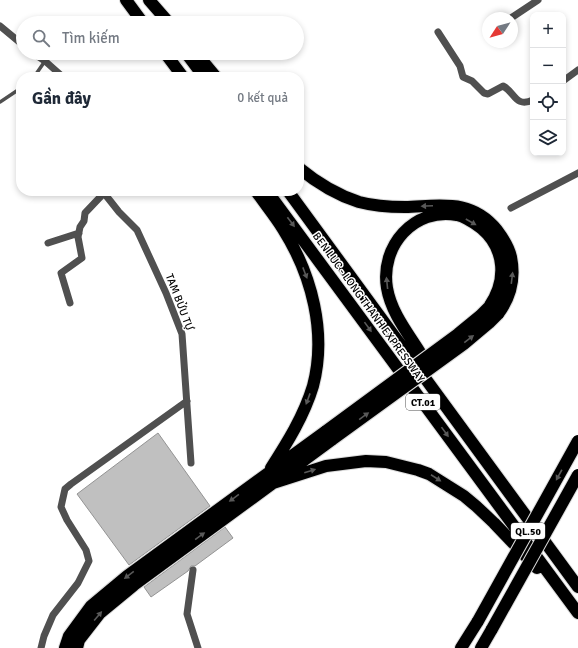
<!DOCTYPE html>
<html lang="vi">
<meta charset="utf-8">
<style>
:root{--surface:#fff;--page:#f2f2f3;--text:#1f2937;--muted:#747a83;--line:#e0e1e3}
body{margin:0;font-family:Signika,sans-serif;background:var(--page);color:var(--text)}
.controls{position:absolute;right:12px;top:12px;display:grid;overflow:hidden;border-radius:8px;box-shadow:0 2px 6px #0003}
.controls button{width:36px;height:36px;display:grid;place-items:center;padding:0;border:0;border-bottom:1px solid var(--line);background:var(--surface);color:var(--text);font:20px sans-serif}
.compass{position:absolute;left:482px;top:12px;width:36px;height:36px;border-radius:50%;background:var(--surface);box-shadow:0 2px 6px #0003;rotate:234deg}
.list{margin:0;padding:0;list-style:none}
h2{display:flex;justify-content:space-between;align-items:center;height:52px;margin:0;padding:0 16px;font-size:17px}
h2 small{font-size:13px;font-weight:400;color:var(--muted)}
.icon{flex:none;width:22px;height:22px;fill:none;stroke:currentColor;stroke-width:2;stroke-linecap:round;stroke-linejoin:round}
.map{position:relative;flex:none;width:578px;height:648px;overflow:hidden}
.search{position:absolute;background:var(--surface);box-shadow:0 2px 6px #0003;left:16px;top:16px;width:288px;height:44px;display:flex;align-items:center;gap:10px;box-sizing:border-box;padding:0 14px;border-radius:22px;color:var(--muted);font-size:15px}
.panel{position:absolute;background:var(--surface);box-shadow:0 2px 6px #0003;left:16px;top:72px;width:288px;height:124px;border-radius:16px}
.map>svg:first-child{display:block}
.building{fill:#c0c0c0;stroke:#949494}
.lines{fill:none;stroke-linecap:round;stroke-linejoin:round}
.highway-casing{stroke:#dbdbdb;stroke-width:14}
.lane{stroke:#505050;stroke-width:3.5}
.street{stroke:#505050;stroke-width:7}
.highway{stroke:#000;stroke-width:12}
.highway-bridge-casing{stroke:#dbdbdb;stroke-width:14;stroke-linecap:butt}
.highway-bridge{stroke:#000;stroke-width:12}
.oneway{fill:#595959}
.labels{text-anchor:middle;stroke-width:3;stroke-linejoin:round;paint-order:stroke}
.shield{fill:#fff;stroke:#4c4c4c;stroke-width:1}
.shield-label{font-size:10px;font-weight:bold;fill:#000}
.street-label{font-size:11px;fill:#000;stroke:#fff}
</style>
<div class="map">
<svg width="578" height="648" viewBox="0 0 578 648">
<rect width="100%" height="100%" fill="#fff"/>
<path class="building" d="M 158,433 L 210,506 L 129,565 L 77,494 Z
M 225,527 L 233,538 L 195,566 L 191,566 L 188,571 L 151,597 L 144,587 Z"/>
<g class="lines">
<defs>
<path id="highway" d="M 126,0 L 143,23
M 149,0 L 169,23
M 165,53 L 183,77
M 186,53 L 204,77
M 196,53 L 216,77
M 299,168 C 316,182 337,195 359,202 C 374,206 390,207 405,207 C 440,206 471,198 497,230 C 503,238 509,247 511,257 C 515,277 511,297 498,314
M 256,191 C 265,204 275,216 283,229 C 312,275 327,333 313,386 C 304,416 287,443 271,468
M 267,191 L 578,613
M 288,191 L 578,587
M 429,368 C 416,342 392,318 387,288 C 380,246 414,207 457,215 C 466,217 474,223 481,228 C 506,249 507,281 489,307
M 273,483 L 326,466 L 366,461 L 386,462 L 418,470 L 429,474 L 464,496 L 476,506 L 494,523 L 537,568
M 65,648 L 69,636 L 91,606 L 127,576 L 326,431
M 77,648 L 79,640 L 100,613 L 134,585 L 333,439
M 461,648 L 478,621
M 481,648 L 492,629"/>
</defs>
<use href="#highway" class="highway-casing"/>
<path class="lane" d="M 34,77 L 45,61
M 0,102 L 21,88"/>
<path class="street" d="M 511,18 L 538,0
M 0,26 L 23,45
M 438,32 L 460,66 L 463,77 L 472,81 L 484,93 L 488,94 L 503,86 C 515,92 515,108 533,100
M 33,53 L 45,61 L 63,77
M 563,81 L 578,70
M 106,191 L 104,193 L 119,212 L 137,230 L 166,293 L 182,334 L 191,463
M 511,208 L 578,173
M 48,243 L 79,233
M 70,303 L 61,273 L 82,258 L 78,237 L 80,227 L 84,221 L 85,213 L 104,193
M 193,570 L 187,614 L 198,648
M 41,648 L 44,636 L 53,615 L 78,583 L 89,561 L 86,550 L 67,520 L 61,507 L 65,489 L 71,484 L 187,401"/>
<use href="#highway" class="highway"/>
<defs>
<path id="highway-bridge" d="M 326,431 L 458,334 L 480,316 L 489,307
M 333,439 L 464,344 L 489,323 L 498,314
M 478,621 L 578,441
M 492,629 L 578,475"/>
</defs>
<use href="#highway-bridge" class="highway-bridge-casing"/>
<use href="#highway-bridge" class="highway-bridge"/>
</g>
<defs><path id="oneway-solid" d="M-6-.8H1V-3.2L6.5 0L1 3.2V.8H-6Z"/></defs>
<g class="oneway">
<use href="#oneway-solid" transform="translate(427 206) rotate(177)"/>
<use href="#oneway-solid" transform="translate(291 222) rotate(53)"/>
<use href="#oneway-solid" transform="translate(471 222) rotate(30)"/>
<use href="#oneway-solid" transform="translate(305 273) rotate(69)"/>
<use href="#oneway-solid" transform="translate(512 278) rotate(-83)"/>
<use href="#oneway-solid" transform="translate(387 283) rotate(-96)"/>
<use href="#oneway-solid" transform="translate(368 327) rotate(54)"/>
<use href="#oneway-solid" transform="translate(469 339) rotate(-38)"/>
<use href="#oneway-solid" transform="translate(308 399) rotate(110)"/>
<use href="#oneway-solid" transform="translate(364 416) rotate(-36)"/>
<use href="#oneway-solid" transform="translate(445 432) rotate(54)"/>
<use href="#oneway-solid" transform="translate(310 471) rotate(-17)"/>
<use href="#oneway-solid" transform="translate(559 475) rotate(119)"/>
<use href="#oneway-solid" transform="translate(436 478) rotate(33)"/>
<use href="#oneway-solid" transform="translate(234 498) rotate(144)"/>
<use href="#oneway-solid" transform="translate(200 536) rotate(-36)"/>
<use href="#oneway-solid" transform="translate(129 575) rotate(143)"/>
<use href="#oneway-solid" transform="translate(98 616) rotate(-50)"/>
</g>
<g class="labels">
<g class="shield">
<rect x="406" y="394" width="34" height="16" rx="3"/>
<rect x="511" y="523" width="34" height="16" rx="3"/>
</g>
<g class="shield-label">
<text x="423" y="406">CT.01</text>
<text x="528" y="535">QL.50</text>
</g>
<g class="street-label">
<text transform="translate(180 302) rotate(69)" y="4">TAM BỬU TỰ</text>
<text transform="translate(369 307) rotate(54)" y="4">BEN LUC - LONG THANH EXPRESSWAY</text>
</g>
</g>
</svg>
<div class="controls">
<button>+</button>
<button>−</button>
<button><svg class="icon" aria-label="locate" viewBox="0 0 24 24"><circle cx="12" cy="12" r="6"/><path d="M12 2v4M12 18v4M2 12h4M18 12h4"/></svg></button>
<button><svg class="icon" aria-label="layers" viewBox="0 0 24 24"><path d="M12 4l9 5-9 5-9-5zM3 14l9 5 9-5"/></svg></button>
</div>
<svg class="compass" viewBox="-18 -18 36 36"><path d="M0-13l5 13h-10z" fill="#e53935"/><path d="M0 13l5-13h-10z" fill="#747a83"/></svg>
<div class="search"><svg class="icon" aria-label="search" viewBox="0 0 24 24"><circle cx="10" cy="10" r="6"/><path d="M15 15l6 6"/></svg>Tìm kiếm</div>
<section class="panel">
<h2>Gần đây<small>0 kết quả</small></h2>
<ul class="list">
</ul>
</section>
</div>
